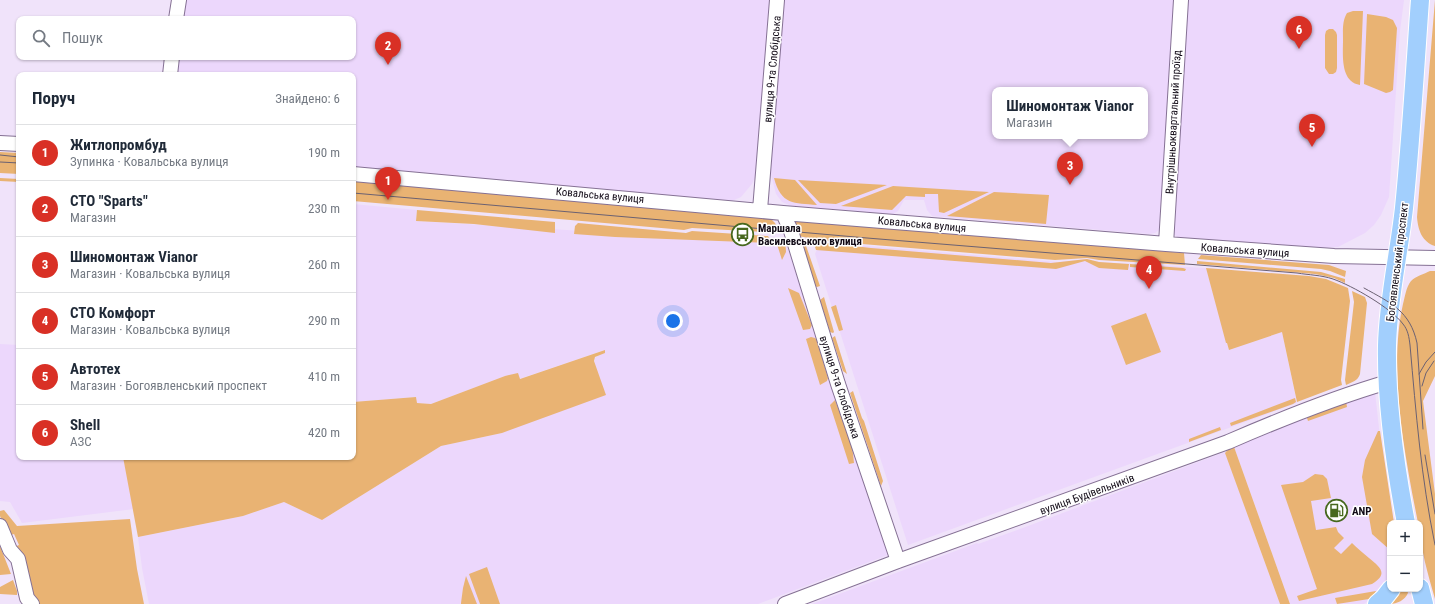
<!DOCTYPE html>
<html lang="uk">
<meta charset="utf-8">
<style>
:root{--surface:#fff;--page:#f6f6f7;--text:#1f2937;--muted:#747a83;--line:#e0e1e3;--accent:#d93025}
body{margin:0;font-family:"Roboto Condensed",sans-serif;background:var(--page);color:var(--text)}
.controls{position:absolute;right:12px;bottom:12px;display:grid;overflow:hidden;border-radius:8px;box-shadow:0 1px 3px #0004}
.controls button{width:36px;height:36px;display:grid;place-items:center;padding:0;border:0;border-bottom:1px solid var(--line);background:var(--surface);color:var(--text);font:20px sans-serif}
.you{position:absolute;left:673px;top:321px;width:14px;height:14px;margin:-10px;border:3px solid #fff;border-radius:50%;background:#1a73e8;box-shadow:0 0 0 6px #1a73e833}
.badge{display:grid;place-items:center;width:26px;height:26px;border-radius:50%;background:var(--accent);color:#fff;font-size:13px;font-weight:700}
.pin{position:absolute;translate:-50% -33px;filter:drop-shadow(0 1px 2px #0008)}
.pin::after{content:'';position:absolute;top:21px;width:14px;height:12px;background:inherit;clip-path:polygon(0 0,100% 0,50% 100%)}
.popup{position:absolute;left:992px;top:87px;width:156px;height:52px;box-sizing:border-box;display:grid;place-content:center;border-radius:8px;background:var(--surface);filter:drop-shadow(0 1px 3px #0005);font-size:13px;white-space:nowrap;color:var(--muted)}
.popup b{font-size:15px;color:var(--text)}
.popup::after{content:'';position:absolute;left:50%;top:100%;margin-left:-8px;border:8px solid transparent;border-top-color:var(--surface)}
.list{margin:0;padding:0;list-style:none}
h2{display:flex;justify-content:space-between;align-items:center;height:52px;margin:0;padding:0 16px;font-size:17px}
h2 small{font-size:13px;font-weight:400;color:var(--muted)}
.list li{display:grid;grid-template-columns:26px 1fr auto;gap:12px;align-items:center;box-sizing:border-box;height:56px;padding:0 16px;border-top:1px solid var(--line)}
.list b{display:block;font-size:15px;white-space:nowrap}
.list p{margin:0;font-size:13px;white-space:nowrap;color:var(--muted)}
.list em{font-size:13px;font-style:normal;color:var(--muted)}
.icon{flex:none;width:22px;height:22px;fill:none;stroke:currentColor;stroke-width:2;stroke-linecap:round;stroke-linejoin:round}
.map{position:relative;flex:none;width:1435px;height:604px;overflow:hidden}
.search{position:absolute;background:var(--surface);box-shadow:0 1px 3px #0004;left:16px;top:16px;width:340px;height:44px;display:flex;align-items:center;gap:10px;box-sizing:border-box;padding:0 14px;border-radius:8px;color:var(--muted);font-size:15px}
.panel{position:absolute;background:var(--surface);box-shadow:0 1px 3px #0004;left:16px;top:72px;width:340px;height:388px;border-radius:8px}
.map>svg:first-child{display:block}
.built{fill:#ecd7fc;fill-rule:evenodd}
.green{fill:#e9b373}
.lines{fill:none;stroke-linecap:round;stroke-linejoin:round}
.minor-casing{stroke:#857194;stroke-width:16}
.major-casing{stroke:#fff;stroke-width:20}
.minor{stroke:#fff;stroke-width:14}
.major{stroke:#a2cffd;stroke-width:18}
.tram{stroke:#6b6172;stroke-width:1}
.labels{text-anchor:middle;stroke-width:3;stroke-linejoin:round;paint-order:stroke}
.street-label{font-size:11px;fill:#110a16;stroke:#fff}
.poi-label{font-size:11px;font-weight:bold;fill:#110a16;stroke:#fff;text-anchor:start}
</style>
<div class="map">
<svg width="1435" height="604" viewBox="0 0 1435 604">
<rect width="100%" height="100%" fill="#f0e3fa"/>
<path class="built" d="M 184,0 L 772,0 L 759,168 L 752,184 L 741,197 L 732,201 L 353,167 L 353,75 L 175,75 L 177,57 L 353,57 L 353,19 L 182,19 Z
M 781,0 L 1404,0 L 1400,31 L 1389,197 L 1381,215 L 1374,225 L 1365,233 L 1338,247 L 1321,248 L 1178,237 L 1163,227 L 1155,233 L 1149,234 L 932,216 L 927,210 L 924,200 L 904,200 L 898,211 L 893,214 L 792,206 L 782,202 L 776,194 L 768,163 ZM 995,90 L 1145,90 L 1145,136 L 995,136 Z
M 353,204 L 417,210 L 416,221 L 786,243 L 888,555 L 758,604 L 149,604 L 142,568 L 138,537 L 243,516 L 284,502 L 322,520 L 441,446 L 502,433 L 594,364 L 595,358 L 605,350 L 519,379 L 505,376 L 431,404 L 417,403 L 416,397 L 353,402 Z
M 820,242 L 1058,262 L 1087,259 L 1099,262 L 1206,268 L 1229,350 L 1282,332 L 1297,403 L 908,545 L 815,254 Z
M 0,344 L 19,345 L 19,457 L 123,457 L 134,509 L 22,523 L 10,502 L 0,501 Z
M 1375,392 L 1381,446 L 1394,523 L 1390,523 L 1390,580 L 1378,594 L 1364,604 L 1290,604 L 1233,444 Z
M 1225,452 L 1280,604 L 812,604 L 977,543 L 978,544 L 1020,529 Z"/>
<path class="green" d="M 1435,0 L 1435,246 C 1422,242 1418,230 1417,217 Z
M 1353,11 L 1363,11 L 1360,85 C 1340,82 1343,55 1343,40 C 1343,31 1342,21 1347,13 Z
M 1367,14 L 1386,17 L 1393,20 L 1397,28 L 1393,90 L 1390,92 L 1386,93 L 1364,84 Z
M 1329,29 L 1333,29 L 1336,32 L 1337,35 L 1337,68 L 1336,72 L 1333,74 L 1329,74 L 1325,68 L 1325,35 L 1326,31 Z
M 0,152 L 19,153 L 19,174 L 0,173 Z
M 0,178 L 19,179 L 19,182 L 0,181 Z
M 774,178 L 795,180 L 817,205 C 794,203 781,205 774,178 Z
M 798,180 L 887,185 L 836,204 L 820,203 Z
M 353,181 L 771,219 L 775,223 L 780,233 L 692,228 L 684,230 L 353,201 Z
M 893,186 L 989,192 L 944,213 L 939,212 L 938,194 L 925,194 L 925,197 L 906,196 L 892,210 L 841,206 Z
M 994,192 L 1049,195 L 1046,224 L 947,216 Z
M 417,210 L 555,222 L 555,233 L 474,224 L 416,221 Z
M 795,221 L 1184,253 L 1185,265 L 1099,260 L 1087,258 L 1055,260 L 826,241 L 798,236 L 794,222 Z
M 578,223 L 686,233 L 692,231 L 766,236 L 768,236 L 772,243 L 615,237 L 574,234 L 575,226 Z
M 775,238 C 784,237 786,244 786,252 L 782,260 Z
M 804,240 L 820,286 L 817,287 L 815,286 L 802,246 Z
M 820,242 L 871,248 L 1051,263 L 1087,259 L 1099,262 L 1129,264 L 1128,270 L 1099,268 L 1085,261 L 1056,269 L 816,250 L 815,247 Z
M 1201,255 L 1329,265 L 1346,271 L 1345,277 L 1330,271 L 1321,269 L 1198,259 Z
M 1197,261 L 1321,272 L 1345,279 L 1345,283 L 1334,278 L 1315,274 L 1197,264 Z
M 1130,264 L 1183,268 L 1186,269 L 1185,271 L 1130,267 Z
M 1206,268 L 1309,276 L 1326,279 L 1348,288 L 1350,301 L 1341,380 L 1342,385 L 1297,402 L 1282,332 L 1229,350 L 1227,343 L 1226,343 Z
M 1430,271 L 1435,271 L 1435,376 L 1423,401 L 1435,494 L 1435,599 C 1428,574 1420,549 1420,523 L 1418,523 C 1405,456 1388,371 1403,304 C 1405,297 1406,287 1411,281 C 1416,276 1424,274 1430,271 Z
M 788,288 L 799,293 L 812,325 L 810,329 L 803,330 Z
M 1352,291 L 1365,297 L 1367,303 L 1360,374 C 1358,381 1352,382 1346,385 L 1345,380 L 1354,302 Z
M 824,297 L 834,332 L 833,333 L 830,332 L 829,329 L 820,300 Z
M 836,305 L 843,330 L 839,331 L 831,307 Z
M 1146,313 L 1161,352 L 1126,365 L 1111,326 Z
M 835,336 L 847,374 L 843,371 L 832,338 Z
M 811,337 L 815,338 L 817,340 L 828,378 L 827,381 L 820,385 L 806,339 Z
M 605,350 L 605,353 L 595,357 L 594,361 L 606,395 L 502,433 L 441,446 L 322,520 L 284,502 L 243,516 L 138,537 L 123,457 L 353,457 L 353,402 L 416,397 L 417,403 L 431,404 L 505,376 L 518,373 L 520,379 Z
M 853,391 L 862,418 L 864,421 L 883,481 L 881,486 L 850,393 Z
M 1295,398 L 1296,402 L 1293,404 L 1231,426 L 1230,423 Z
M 835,400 L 852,445 L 854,463 L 849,464 L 830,405 Z
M 1346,401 L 1347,407 L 1308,421 L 1306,415 Z
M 1220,427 L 1221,430 L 1189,442 L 1189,439 Z
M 1378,431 L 1380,431 L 1394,523 L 1390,523 L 1390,550 L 1372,534 L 1362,477 L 1365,460 Z
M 1233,444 L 1290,604 L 1280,604 L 1225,453 Z
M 1315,474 L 1323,475 L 1327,479 L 1331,498 L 1311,501 L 1316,530 L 1336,527 L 1338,532 L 1344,538 L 1334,548 L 1341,554 L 1352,543 C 1357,548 1363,553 1369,558 C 1380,567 1389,574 1372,584 L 1299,601 L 1297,596 L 1317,589 L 1281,485 L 1303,482 Z
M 4,510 L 17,526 L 130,519 L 137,569 L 144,604 L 34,604 L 14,547 L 19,545 L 14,534 L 8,536 L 0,516 L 0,511 Z
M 0,546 L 11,574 L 0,575 Z
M 487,567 L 500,604 L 480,604 L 469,574 Z
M 466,576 L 477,604 L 461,604 L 461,603 L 463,588 Z
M 13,580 L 17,591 L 17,595 L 0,594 L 0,587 Z
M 1400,589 L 1407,589 L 1408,593 C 1405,600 1397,604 1390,604 Z
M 1376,591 L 1374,595 L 1369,599 L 1337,604 L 1335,598 Z"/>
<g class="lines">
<defs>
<path id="minor" d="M 176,19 L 179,0
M 170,75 L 172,57
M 0,143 L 19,144
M 353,174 L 783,213 L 1166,244 L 1334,256 L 1435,258
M 760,210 L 777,0
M 783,213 L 791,231 L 838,384 L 898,561
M 1166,244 L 1181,0
M 0,526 L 10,550 L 18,559 L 27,598 L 32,604
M 785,604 L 898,561 L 1228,442 C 1281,419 1333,398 1388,382"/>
<path id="major" d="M 1406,523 C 1395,465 1386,405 1387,346 C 1388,299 1399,254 1404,208 C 1411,139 1415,69 1420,0
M 1420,588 L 1424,604
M 1377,604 L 1384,598 L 1391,589"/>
</defs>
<use href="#minor" class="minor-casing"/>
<use href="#major" class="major-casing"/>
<use href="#minor" class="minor"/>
<use href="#major" class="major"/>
<path class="tram" d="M 0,155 L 19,157
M 0,162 L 19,163
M 353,193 L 867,238 L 1297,273 C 1309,275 1321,275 1333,279 C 1353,286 1391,308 1403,324 C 1408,330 1409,337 1410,345 C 1416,413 1421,477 1435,545
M 1364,288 C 1391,303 1410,311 1417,343 L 1423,429
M 1419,374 L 1426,362 L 1435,352
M 1422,386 L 1426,373 L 1434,361
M 1425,455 L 1435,514"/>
</g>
<defs>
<symbol id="bus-ring" viewBox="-11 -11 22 22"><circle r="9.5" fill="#fff" stroke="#47681e" stroke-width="1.5"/><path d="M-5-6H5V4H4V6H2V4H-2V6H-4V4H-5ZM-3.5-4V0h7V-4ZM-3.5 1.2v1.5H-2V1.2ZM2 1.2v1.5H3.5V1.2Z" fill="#47681e"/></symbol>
<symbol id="fuel-ring" viewBox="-11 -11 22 22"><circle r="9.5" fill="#fff" stroke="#47681e" stroke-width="1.5"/><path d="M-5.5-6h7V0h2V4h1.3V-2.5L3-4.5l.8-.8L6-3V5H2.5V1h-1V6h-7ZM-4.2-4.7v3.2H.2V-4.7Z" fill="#47681e"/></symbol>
</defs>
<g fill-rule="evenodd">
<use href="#bus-ring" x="730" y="222" width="25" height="25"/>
<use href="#fuel-ring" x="1324" y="498" width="25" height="25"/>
</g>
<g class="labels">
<g class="street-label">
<text transform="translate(772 69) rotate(-85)" y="4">вулиця 9-та Слобідська</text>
<text transform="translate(1173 122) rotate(-87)" y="4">Внутрішньоквартальний проїзд</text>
<text transform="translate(600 195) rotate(5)" y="4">Ковальська вулиця</text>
<text transform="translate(922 224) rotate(5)" y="4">Ковальська вулиця</text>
<text transform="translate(1245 250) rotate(4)" y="4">Ковальська вулиця</text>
<text transform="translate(1397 262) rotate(-83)" y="4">Богоявленський проспект</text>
<text transform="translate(840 387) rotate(72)" y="4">вулиця 9-та Слобідська</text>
<text transform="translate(1087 494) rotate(-20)" y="4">вулиця Будівельників</text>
</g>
<g class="poi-label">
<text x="758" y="232">Маршала<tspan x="758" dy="13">Василевського вулиця</tspan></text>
<text x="1352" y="515">ANP</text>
</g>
</g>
</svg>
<div class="controls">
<button>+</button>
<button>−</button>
</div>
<div class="you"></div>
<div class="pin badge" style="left:388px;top:200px">1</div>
<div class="pin badge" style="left:388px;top:65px">2</div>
<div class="pin badge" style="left:1070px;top:185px">3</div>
<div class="popup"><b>Шиномонтаж Vianor</b>Магазин</div>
<div class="pin badge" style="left:1149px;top:289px">4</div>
<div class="pin badge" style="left:1312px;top:147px">5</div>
<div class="pin badge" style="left:1299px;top:49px">6</div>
<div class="search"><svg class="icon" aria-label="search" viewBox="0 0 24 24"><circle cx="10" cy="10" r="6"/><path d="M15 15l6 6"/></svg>Пошук</div>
<section class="panel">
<h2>Поруч<small>Знайдено: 6</small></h2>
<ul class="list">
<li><span class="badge">1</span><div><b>Житлопромбуд</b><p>Зупинка · Ковальська вулиця</p></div><em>190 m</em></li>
<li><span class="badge">2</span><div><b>СТО &quot;Sparts&quot;</b><p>Магазин</p></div><em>230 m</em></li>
<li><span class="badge">3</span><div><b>Шиномонтаж Vianor</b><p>Магазин · Ковальська вулиця</p></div><em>260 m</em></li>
<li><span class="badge">4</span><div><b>СТО Комфорт</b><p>Магазин · Ковальська вулиця</p></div><em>290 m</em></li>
<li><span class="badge">5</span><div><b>Автотех</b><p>Магазин · Богоявленський проспект</p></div><em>410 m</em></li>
<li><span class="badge">6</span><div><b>Shell</b><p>АЗС</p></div><em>420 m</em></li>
</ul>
</section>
</div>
